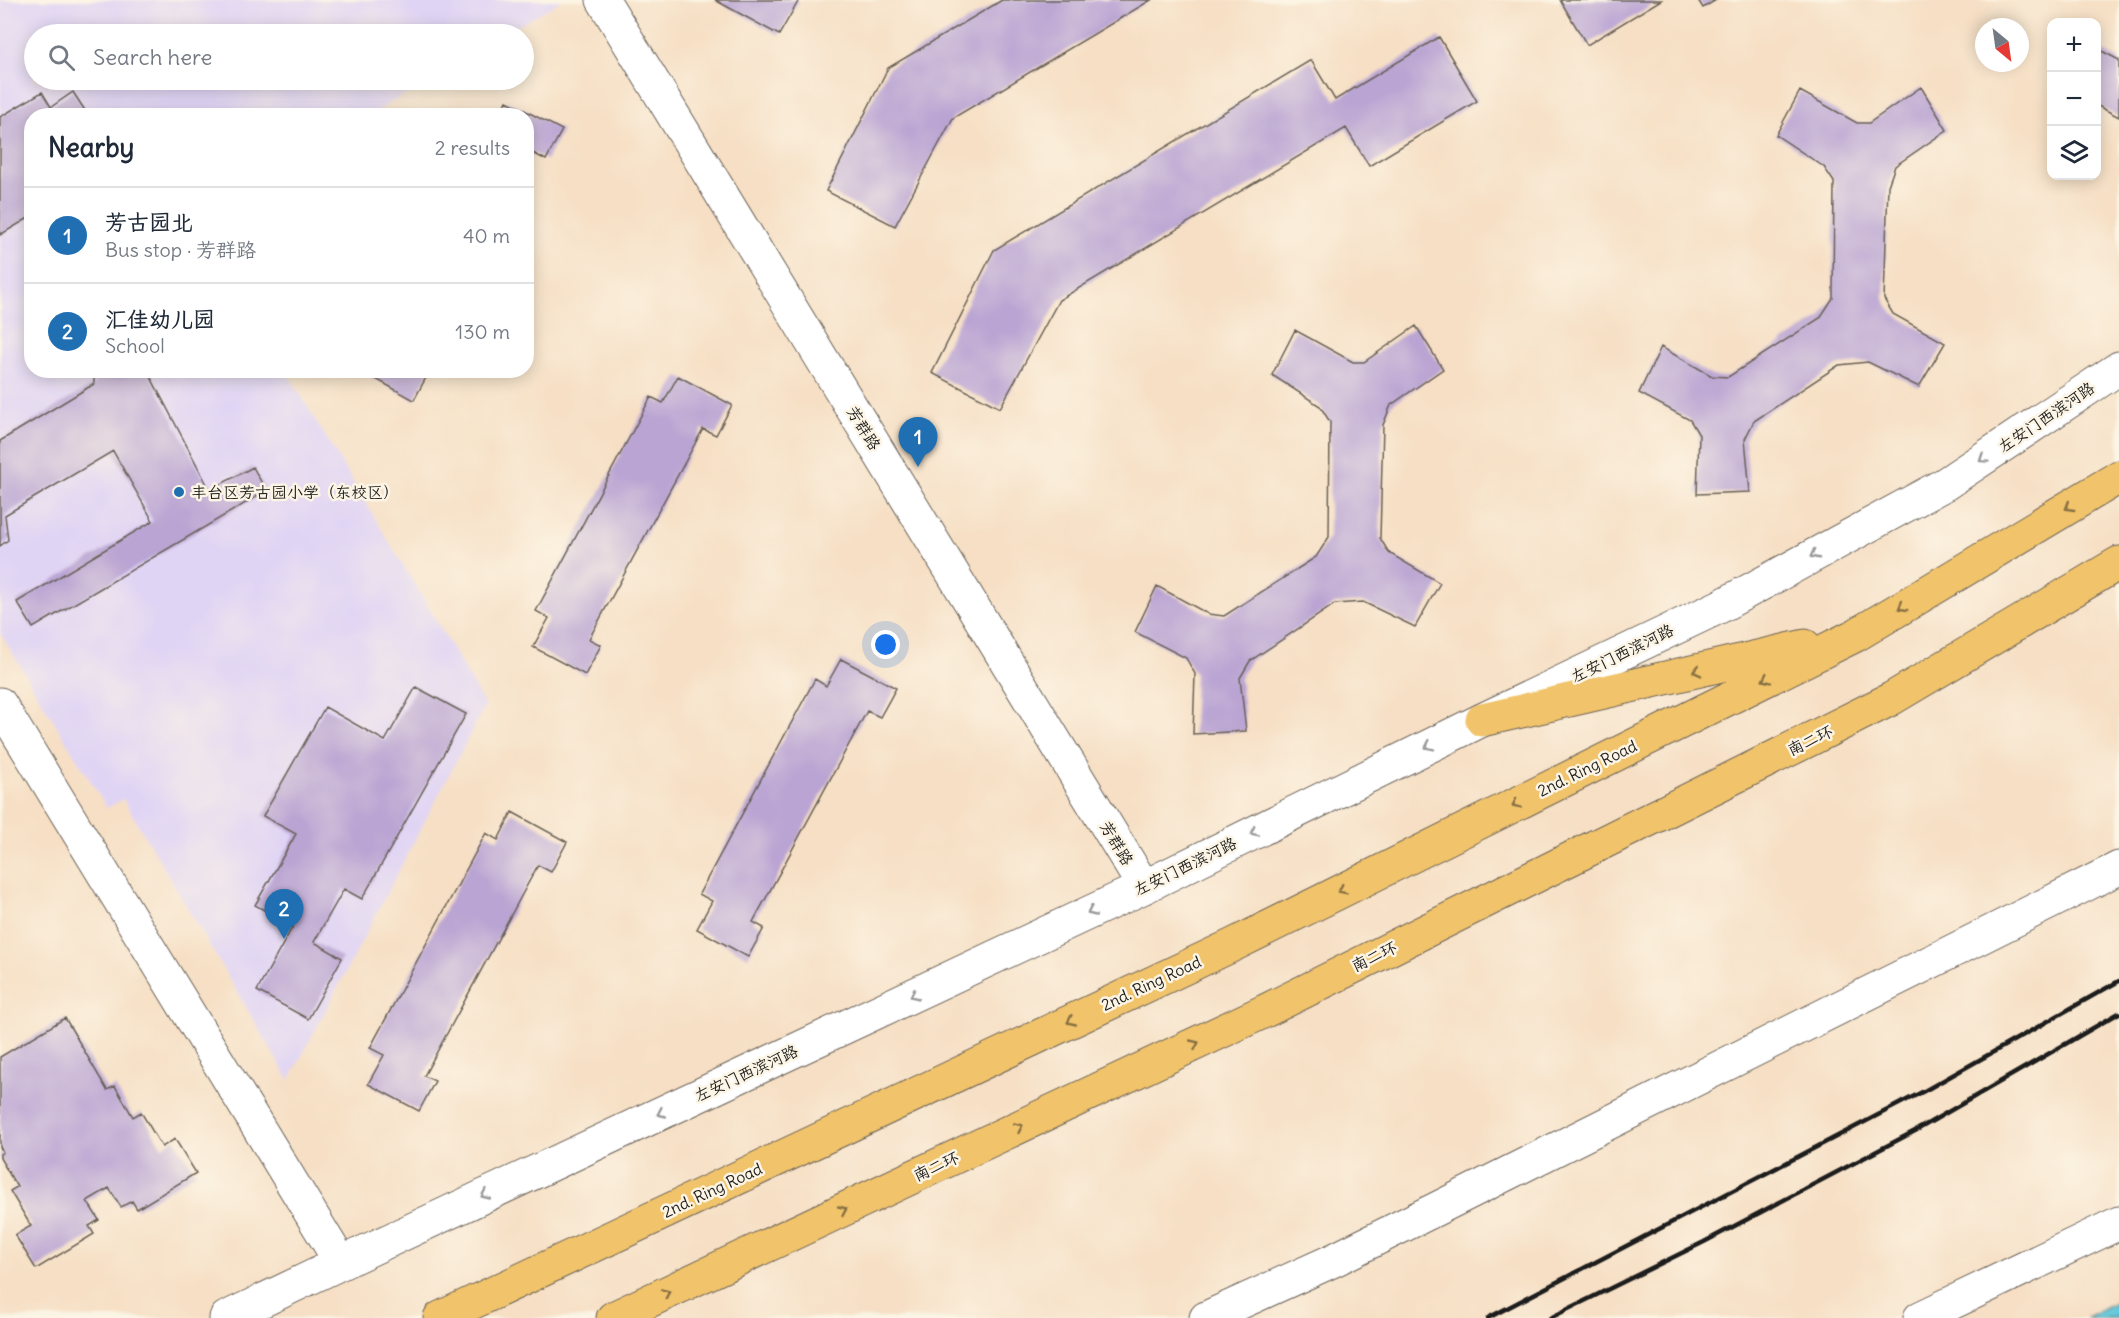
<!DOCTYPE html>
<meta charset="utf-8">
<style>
:root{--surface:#fff;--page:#f6f6f7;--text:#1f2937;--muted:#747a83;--line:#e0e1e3;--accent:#1f6fb2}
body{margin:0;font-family:Delius,"LXGW WenKai TC",sans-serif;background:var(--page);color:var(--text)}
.controls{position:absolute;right:18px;top:18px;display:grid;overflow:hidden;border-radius:12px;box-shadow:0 3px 15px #0003}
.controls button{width:54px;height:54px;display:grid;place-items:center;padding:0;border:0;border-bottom:2px solid var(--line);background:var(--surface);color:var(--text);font:30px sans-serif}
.compass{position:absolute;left:1975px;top:18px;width:54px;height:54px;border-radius:50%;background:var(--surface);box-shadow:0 3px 15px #0003;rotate:151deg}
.you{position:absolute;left:886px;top:645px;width:21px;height:21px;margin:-15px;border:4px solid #fff;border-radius:50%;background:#1a73e8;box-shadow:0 0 0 9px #1a73e833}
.badge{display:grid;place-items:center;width:39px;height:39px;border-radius:50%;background:var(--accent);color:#fff;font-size:20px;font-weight:700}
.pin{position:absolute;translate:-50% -50px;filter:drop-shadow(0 2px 3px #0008)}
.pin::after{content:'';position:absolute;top:32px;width:21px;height:18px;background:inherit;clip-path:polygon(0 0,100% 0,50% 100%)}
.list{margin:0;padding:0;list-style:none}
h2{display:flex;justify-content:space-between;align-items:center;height:78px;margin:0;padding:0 24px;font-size:26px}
h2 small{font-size:20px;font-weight:400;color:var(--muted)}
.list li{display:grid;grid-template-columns:39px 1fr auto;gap:18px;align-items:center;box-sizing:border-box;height:96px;padding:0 24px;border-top:2px solid var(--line)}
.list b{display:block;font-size:22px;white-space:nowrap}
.list p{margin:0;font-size:20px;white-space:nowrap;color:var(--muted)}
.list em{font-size:20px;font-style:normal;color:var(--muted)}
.icon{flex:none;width:33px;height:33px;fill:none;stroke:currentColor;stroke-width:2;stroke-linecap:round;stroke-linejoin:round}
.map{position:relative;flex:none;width:2119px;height:1318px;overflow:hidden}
.search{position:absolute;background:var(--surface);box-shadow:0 3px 15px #0003;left:24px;top:24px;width:510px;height:66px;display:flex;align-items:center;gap:15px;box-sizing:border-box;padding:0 21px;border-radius:33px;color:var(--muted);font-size:22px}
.panel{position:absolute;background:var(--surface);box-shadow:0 3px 15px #0003;left:24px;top:108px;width:510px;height:270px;border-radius:24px}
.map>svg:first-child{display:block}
.built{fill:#e0d4f4}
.water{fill:#5ec6da;stroke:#3d717b;stroke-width:1.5}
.building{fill:#baa4d3}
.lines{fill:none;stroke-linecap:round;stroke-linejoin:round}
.minor-casing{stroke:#686057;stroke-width:35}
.highway-casing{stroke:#686057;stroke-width:35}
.minor{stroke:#fff;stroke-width:33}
.highway{stroke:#f1c36a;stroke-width:33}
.rail{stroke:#1c1c1c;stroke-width:4.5}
.oneway{stroke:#999}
.oneway2{stroke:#867043}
.poi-dot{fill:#1f6fb2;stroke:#fcf5e5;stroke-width:2}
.labels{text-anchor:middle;stroke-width:5;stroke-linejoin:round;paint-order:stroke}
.street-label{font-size:16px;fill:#1c1c1c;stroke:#fcf5e5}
.poi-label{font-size:16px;fill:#1c1c1c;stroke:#fcf5e5;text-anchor:start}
</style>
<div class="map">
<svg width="2119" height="1318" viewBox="0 0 2119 1318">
<rect width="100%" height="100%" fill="#fcf5e5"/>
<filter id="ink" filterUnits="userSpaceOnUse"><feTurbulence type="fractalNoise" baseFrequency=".0167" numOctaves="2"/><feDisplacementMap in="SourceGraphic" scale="12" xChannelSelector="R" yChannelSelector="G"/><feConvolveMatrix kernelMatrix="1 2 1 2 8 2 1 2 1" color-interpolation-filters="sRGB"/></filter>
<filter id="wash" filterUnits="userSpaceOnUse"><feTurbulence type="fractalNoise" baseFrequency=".008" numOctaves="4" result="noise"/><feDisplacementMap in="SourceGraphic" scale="24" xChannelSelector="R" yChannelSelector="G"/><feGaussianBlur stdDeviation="1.35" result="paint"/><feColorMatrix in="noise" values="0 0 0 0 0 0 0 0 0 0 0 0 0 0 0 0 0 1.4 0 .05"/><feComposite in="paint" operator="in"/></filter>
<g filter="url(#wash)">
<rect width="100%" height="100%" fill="#f6dfc4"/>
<path class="built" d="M 0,0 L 562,0 L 505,34 L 34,34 L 34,80 L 430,80 L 370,115 L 32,116 L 32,370 L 286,371 L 432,613 L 485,706 L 289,1080 L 123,799 L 107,808 L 0,633 Z"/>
<path class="water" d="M 2119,1301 L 2119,1318 L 2086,1318 Z"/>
<g id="blocks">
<path class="building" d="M 715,0 L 799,0 L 779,35 Z
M 1002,0 L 1151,0 L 953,118 L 895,226 L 826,191 L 888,68 Z
M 1560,0 L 1661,0 L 1587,45 Z
M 1698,0 L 1716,0 L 1703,8 Z
M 1439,37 L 1477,101 L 1369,166 L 1346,128 L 1059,300 L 1000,408 L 932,373 L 994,250 L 1311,60 L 1335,100 Z
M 2096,48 L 2119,60 L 2119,117 L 2096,105 Z
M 1921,87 L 1947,130 L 1895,166 L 1888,186 L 1884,299 L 1893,314 L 1945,343 L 1919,387 L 1868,362 L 1839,365 L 1754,421 L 1745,439 L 1750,492 L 1697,494 L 1699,435 L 1690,420 L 1639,393 L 1661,347 L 1712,376 L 1728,377 L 1820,318 L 1833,298 L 1834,182 L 1824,167 L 1776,135 L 1800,91 L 1857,123 L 1869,123 Z
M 42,92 L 51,107 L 73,92 L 86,112 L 85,116 L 32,116 L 32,216 L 0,235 L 0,117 Z
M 507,101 L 562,130 L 546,160 L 533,153 L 526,165 L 526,116 L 499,116 Z
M 1416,326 L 1443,369 L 1391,405 L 1383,425 L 1380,538 L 1389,553 L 1440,583 L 1415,627 L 1363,602 L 1335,604 L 1250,661 L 1240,678 L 1246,731 L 1193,734 L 1195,674 L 1186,658 L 1135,632 L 1157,586 L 1208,614 L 1224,616 L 1316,557 L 1329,537 L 1330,422 L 1320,406 L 1272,375 L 1295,330 L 1353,362 L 1364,362 Z
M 94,370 L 147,370 L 210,490 L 253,467 L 266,491 L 33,628 L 17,602 L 153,521 L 113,451 L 5,515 L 8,540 L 0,546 L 0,441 L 94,384 Z
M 364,370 L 430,370 L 414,400 L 363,372 Z
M 678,376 L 732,405 L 716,435 L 703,429 L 589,639 L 601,645 L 585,675 L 533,647 L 549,618 L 536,611 L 651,397 L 663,403 Z
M 841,659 L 896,688 L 880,717 L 867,711 L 753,922 L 764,928 L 748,957 L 697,929 L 712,901 L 699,894 L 815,679 L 826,686 Z
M 416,687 L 466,714 L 362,899 L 344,889 L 314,942 L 342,958 L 308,1019 L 257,991 L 293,926 L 255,905 L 296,834 L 263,816 L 325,707 L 385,741 Z
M 512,812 L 567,842 L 551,872 L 538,865 L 424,1076 L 435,1081 L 419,1111 L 368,1084 L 384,1055 L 370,1048 L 486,833 L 498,840 Z
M 65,1018 L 107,1090 L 115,1086 L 133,1117 L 141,1112 L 162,1147 L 175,1139 L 196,1173 L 137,1209 L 132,1201 L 121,1207 L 109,1188 L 87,1201 L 99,1220 L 89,1226 L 94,1234 L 36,1269 L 15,1235 L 31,1226 L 10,1191 L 17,1187 L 0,1158 L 0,1154 L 3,1152 L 0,1147 L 0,1057 Z"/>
</g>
</g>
<g filter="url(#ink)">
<use href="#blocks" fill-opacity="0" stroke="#686057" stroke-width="1.5"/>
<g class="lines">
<defs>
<path id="minor" d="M 603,0 L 1144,887
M 0,704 L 341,1263
M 226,1318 L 341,1263 L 1144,887 L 1482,720 L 1719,607 L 1945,484 L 2119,368
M 1206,1318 L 1334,1260 L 2119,868
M 1920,1318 L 2119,1223"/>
<path id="highway" d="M 1482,720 L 1805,646
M 440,1318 L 1233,945 L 1856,635 L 2119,477
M 613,1318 L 1265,1011 L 1891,699 L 2119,563"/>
</defs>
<use href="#minor" class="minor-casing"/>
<use href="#highway" class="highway-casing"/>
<use href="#minor" class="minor"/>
<use href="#highway" class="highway"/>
<path class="rail" d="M 1488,1318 L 1926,1090 L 2119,981
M 1550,1318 L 1704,1242 L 1915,1131 L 2119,1013"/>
</g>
<defs><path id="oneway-chevron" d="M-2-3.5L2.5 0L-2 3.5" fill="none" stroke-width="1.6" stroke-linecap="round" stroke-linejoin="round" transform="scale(1.5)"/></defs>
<g class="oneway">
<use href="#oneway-chevron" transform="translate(1983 459) rotate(146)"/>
<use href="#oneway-chevron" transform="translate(1814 555) rotate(152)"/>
<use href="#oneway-chevron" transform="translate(1429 746) rotate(154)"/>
<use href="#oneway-chevron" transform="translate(1254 832) rotate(154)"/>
<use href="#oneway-chevron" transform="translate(1091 912) rotate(155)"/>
<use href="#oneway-chevron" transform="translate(914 995) rotate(155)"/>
<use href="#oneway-chevron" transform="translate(661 1113) rotate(155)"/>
<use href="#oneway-chevron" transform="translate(485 1195) rotate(155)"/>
</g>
<g class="oneway2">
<use href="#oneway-chevron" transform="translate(2069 507) rotate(149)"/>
<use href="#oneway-chevron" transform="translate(1902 607) rotate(149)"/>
<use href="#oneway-chevron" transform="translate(1697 671) rotate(167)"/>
<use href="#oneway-chevron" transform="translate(1766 679) rotate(154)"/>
<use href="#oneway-chevron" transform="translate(1516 804) rotate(154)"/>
<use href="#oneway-chevron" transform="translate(1342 890) rotate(154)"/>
<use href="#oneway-chevron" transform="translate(1071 1021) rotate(155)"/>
<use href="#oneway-chevron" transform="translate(1195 1044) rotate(-25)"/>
<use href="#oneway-chevron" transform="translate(1019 1127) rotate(-25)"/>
<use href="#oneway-chevron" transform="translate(843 1210) rotate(-25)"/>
<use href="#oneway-chevron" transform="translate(666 1293) rotate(-25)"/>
</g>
</g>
<circle class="poi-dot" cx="179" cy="492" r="6"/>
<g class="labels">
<g class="street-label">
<text transform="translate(2046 417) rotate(-34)" y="6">左安门西滨河路</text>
<text transform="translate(864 428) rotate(58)" y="6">芳群路</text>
<text transform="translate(1622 653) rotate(-26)" y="6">左安门西滨河路</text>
<text transform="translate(1810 740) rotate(-26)" y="6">南二环</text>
<text transform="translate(1587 768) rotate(-26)" y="6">2nd. Ring Road</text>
<text transform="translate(1117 843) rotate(59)" y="6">芳群路</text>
<text transform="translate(1185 866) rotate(-26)" y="6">左安门西滨河路</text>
<text transform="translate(1374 956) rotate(-26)" y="6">南二环</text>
<text transform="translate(1151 983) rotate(-25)" y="6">2nd. Ring Road</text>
<text transform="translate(746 1073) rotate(-25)" y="6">左安门西滨河路</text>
<text transform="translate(936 1166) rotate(-25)" y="6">南二环</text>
<text transform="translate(712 1190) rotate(-25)" y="6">2nd. Ring Road</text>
</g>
<g class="poi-label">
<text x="191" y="498">丰台区芳古园小学（东校区）</text>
</g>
</g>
</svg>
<div class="controls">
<button>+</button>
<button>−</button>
<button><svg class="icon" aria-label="layers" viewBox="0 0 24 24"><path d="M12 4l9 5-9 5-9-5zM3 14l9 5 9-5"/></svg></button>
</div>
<svg class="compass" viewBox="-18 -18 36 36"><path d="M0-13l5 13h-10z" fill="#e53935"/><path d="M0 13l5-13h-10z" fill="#747a83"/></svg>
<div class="you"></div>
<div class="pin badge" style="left:918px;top:467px">1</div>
<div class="pin badge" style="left:284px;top:939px">2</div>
<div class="search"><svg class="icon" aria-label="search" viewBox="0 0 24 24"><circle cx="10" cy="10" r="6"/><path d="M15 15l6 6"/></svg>Search here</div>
<section class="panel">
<h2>Nearby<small>2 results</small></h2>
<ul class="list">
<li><span class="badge">1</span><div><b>芳古园北</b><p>Bus stop · 芳群路</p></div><em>40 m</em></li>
<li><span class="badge">2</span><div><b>汇佳幼儿园</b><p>School</p></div><em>130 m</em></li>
</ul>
</section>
</div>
